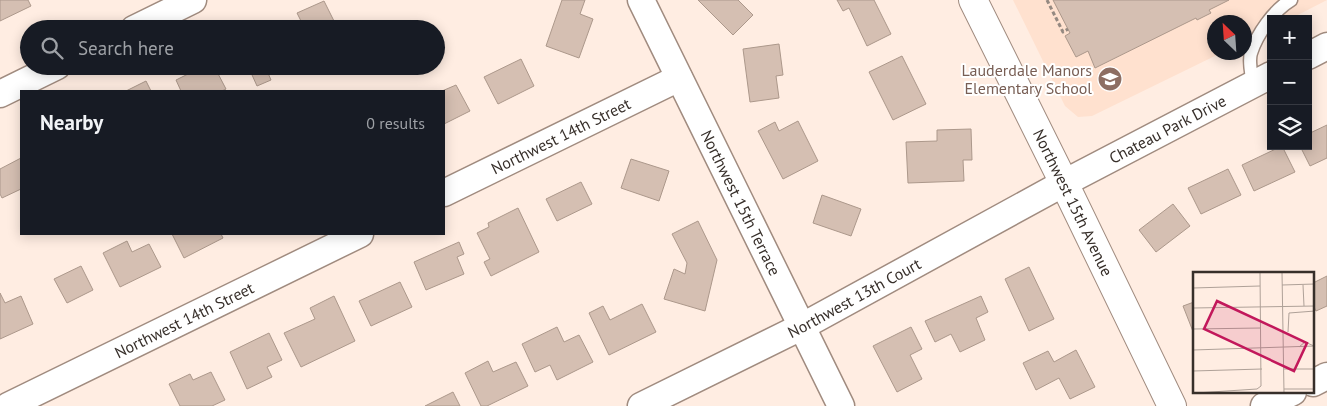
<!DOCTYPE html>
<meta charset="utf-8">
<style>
:root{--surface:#171b24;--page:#20242c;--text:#f1f3f6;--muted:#9ea1a6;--line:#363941}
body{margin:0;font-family:"PT Sans",sans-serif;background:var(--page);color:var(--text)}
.controls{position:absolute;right:15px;top:15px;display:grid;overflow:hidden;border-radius:0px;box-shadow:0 2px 12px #0003}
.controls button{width:45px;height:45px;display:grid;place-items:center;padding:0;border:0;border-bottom:1px solid var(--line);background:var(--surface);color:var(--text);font:25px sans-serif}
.compass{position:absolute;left:1207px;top:15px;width:45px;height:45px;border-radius:50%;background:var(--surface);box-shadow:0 2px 12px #0003;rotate:335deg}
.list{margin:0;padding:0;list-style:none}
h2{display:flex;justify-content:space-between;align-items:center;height:65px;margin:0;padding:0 20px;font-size:21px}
h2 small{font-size:16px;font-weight:400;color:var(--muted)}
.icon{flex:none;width:28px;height:28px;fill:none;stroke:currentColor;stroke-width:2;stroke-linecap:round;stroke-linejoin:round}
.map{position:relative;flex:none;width:1327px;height:406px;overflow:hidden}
.search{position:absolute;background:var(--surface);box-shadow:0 2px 12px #0003;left:20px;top:20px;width:425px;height:55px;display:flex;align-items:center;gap:12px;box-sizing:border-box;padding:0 18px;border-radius:28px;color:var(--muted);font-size:19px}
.panel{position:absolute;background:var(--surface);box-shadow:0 2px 12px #0003;left:20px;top:90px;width:425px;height:145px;border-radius:0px}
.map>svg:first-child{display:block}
.built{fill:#ffe1cf}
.building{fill:#d5bfb2;stroke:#ac988b}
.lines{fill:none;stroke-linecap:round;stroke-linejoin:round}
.service-casing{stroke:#a08b7f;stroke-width:15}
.minor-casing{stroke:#a08b7f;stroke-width:29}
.tertiary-casing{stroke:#a08b7f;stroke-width:30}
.path{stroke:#958981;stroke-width:3;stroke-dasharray:4 2.5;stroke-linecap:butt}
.service{stroke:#fff;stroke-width:12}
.minor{stroke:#fff;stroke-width:26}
.tertiary{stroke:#fff;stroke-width:28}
.labels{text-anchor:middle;stroke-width:4;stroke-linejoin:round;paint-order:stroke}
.education-label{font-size:16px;fill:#785e54;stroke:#fff;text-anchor:end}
.street-label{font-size:16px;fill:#372f2a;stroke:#fff}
.inset-road{fill:none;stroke:#afa198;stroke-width:1}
.view{fill:#c2185b;fill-opacity:0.15;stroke:#c2185b;stroke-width:2.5}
.inset-edge{fill:none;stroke:#372f2a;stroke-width:2.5}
</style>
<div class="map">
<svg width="1327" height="406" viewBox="0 0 1327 406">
<rect width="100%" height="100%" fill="#ffede2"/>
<path class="built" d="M 1013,0 L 1327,0 L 1290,19 L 1271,19 L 1271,28 L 1245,41 L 1244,22 L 1214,22 L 1214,52 L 1221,53 L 1092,116 L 1078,117 L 1065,106 Z"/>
<path class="building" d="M 0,0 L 28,0 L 31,6 L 0,21 Z
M 562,0 L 585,0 L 580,14 L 593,19 L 579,58 L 546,46 Z
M 698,0 L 738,0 L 753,15 L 733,35 Z
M 837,0 L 874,0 L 891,34 L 867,46 L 849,8 L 843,11 Z
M 1053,0 L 1229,0 L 1209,10 L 1211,13 L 1197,20 L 1196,18 L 1095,68 L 1088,51 L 1076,57 L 1065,36 L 1070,33 Z
M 324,1 L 338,29 L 305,29 L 297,13 Z
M 779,44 L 783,75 L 776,76 L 779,98 L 750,102 L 743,49 Z
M 902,56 L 926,104 L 893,120 L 869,72 Z
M 521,59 L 534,86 L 498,104 L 484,77 Z
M 204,66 L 214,66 L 226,89 L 222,91 L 181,91 L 176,80 Z
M 248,66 L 282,66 L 268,73 L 271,80 L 257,86 Z
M 146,81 L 151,91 L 126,91 Z
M 456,85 L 470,111 L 444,124 L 444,91 L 442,91 Z
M 798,121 L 818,161 L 783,179 L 758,131 L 775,122 L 779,131 Z
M 1327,125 L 1327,158 L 1310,166 L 1300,146 L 1308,146 L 1308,134 Z
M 971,129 L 972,160 L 963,160 L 964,181 L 908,183 L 906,142 L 937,141 L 937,130 Z
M 1282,146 L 1295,172 L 1254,191 L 1242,165 Z
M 21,158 L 21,189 L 2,198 L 0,194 L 0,169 Z
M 631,159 L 669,171 L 659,201 L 621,188 Z
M 1228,169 L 1241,195 L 1201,214 L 1188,188 Z
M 581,182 L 592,204 L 557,221 L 546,199 Z
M 822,195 L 861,209 L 851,236 L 813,223 Z
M 1173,204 L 1190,226 L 1156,252 L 1139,230 Z
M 518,208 L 539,252 L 491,276 L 484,262 L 490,259 L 477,233 L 489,227 L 488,223 Z
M 698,221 L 717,260 L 705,311 L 664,299 L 674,269 L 685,274 L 687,263 L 672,234 Z
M 172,234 L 221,234 L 223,238 L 184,258 Z
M 127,241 L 132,252 L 149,244 L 161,267 L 120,287 L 103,253 Z
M 459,242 L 464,254 L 457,257 L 464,274 L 426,290 L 414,262 Z
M 81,266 L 93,290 L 67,303 L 54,279 Z
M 1029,267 L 1054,319 L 1029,331 L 1005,279 Z
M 1327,276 L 1327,306 L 1316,311 L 1313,305 L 1313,283 Z
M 400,282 L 412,307 L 371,326 L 359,301 Z
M 0,293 L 5,303 L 21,296 L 33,324 L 0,339 Z
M 334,296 L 355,341 L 301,367 L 284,333 L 315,319 L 310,308 Z
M 981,296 L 988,312 L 976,318 L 985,340 L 960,352 L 951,334 L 935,342 L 925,321 Z
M 1194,302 L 1194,334 L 1183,306 Z
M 642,304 L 656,332 L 609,355 L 589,313 L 603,306 L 610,320 Z
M 557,327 L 564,342 L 579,335 L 593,362 L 557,380 L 550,365 L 535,372 L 522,344 Z
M 911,327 L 922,349 L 910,355 L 922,379 L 897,392 L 873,346 Z
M 269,333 L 282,360 L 267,367 L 272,377 L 247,389 L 230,352 Z
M 1076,350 L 1095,387 L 1070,399 L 1059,378 L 1036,390 L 1023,363 L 1048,351 L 1054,362 Z
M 488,361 L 493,372 L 516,362 L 528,386 L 487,406 L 481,406 L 465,373 Z
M 211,372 L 225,400 L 212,406 L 180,406 L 169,384 L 190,374 L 193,380 Z
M 453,392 L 460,406 L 425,406 Z"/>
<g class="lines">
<defs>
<path id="service" d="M 1253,85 C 1252,75 1248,62 1251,53 C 1257,34 1274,10 1291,0"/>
<g id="minor">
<path id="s1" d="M 641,0 L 841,406"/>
<path d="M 134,29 L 193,0"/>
<path d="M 1308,56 L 1327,46"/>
<path d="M 0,94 L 57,66"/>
<path id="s2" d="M 444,193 L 679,78"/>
<path d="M 1313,383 L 1327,376"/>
<path id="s3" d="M 8,406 L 360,234"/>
<path id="s4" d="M 641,406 L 801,327 L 1064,183 L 1271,75"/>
<path d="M 1264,406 L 1293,392"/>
</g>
<g id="tertiary">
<path id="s5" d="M 973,0 L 1064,183 L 1172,406"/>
</g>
</defs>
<use href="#service" class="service-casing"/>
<use href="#minor" class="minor-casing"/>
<use href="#tertiary" class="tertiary-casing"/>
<path class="path" d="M 1047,0 L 1063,32 L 1068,29"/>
<use href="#service" class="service"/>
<use href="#minor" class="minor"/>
<use href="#tertiary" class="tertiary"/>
</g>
<defs>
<symbol id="school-disc" viewBox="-11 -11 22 22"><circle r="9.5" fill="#8d6e63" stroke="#fff"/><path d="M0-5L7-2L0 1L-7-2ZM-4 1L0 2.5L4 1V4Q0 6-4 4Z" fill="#fff"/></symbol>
</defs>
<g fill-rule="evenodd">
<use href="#school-disc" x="1096" y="65" width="28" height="28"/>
</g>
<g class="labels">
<g class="education-label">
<text x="1092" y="76">Lauderdale Manors<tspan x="1092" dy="18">Elementary School</tspan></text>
</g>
<g class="street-label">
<text dy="6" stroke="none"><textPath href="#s4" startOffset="595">Chateau Park Drive</textPath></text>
<text dy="6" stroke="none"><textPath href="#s2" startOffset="130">Northwest 14th Street</textPath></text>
<text dy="6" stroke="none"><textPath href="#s1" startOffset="226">Northwest 15th Terrace</textPath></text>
<text dy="6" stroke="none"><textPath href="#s5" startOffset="226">Northwest 15th Avenue</textPath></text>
<text dy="6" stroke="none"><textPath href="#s4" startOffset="239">Northwest 13th Court</textPath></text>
<text dy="6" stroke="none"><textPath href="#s3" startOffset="196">Northwest 14th Street</textPath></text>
</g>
</g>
<g transform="translate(1193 272)">
<rect width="121" height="121" fill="#ffede2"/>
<path class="inset-road" d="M 89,0 L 91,121M 89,13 L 122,12M 110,13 L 111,34M 0,16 L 67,14M 0,36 L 122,34M 0,57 L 68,56M 95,60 L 96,41 L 122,39M 106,75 L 112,70 L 121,74M 0,78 L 122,74M 91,97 L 122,97M 0,99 L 69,97M 91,117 L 122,117M 3,121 L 64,117 L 68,114 L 67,0"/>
<path class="view" d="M 24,29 L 114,71 L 101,99 L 11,57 Z"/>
<rect width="121" height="121" class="inset-edge"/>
</g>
</svg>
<div class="controls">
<button>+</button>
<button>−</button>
<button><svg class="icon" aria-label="layers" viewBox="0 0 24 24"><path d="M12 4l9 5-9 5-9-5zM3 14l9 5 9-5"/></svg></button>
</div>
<svg class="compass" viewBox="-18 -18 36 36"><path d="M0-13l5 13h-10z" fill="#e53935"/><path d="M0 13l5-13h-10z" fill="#9ea1a6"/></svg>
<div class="search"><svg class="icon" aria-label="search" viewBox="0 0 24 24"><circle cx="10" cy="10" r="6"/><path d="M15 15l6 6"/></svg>Search here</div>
<section class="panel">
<h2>Nearby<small>0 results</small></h2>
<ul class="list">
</ul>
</section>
</div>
